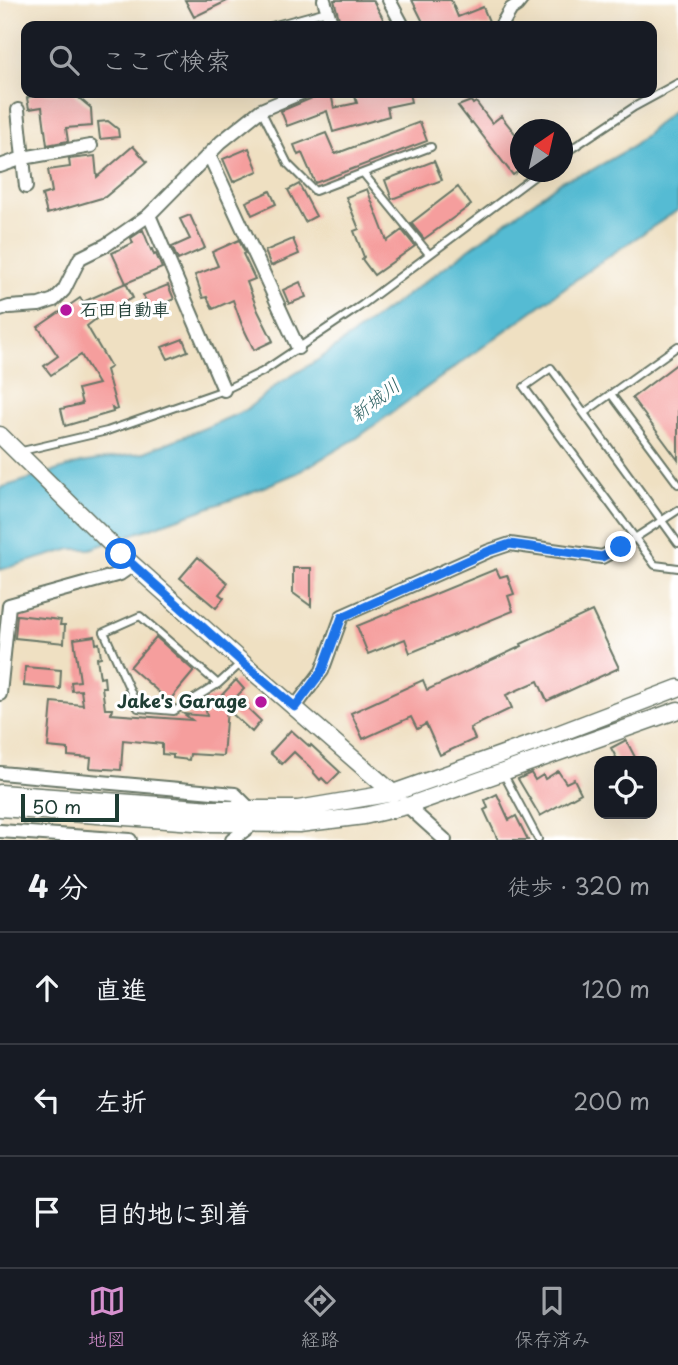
<!DOCTYPE html>
<html lang="ja">
<meta charset="utf-8">
<style>
:root{--surface:#171b24;--page:#242831;--text:#f1f3f6;--muted:#9ea1a6;--line:#363941;--accent:#d690ce}
body{margin:0;font-family:"Playpen Sans","Klee One",sans-serif;background:var(--page);color:var(--text)}
.controls{position:absolute;right:21px;bottom:21px;display:grid;overflow:hidden;border-radius:14px;box-shadow:0 7px 28px #0002}
.controls button{width:63px;height:63px;display:grid;place-items:center;padding:0;border:0;border-bottom:2px solid var(--line);background:var(--surface);color:var(--text);font:35px sans-serif}
.compass{position:absolute;left:510px;top:119px;width:63px;height:63px;border-radius:50%;background:var(--surface);box-shadow:0 7px 28px #0002;rotate:34deg}
.scale{position:absolute;left:21px;bottom:18px;width:98px;box-sizing:border-box;padding-left:7px;border:4px solid #1f3d34;border-top:0;font-size:19px;line-height:24px;white-space:nowrap;color:#1f3d34;-webkit-text-stroke:5px #fff;paint-order:stroke}
.stop{position:absolute;width:21px;height:21px;margin:-16px;border:5px solid #1a73e8;border-radius:50%;background:#fff}
.stop.end{background:#1a73e8;border-color:#fff;box-shadow:0 2px 7px #0008}
.list{margin:0;padding:0;list-style:none}
h2{display:flex;justify-content:space-between;align-items:center;height:91px;margin:0;padding:0 28px;font-size:30px}
h2 small{font-size:23px;font-weight:400;color:var(--muted)}
.list li{display:grid;grid-template-columns:46px 1fr auto;gap:21px;align-items:center;box-sizing:border-box;height:112px;padding:0 28px;border-top:2px solid var(--line)}
.list b{display:block;font-size:26px;white-space:nowrap}
.list em{font-size:23px;font-style:normal;color:var(--muted)}
.icon{flex:none;width:38px;height:38px;fill:none;stroke:currentColor;stroke-width:2;stroke-linecap:round;stroke-linejoin:round}
.map{position:relative;flex:none;width:678px;height:840px;overflow:hidden}
.search{position:absolute;background:var(--surface);box-shadow:0 7px 28px #0002;left:21px;right:21px;top:21px;height:77px;display:flex;align-items:center;gap:18px;box-sizing:border-box;padding:0 24px;border-radius:14px;color:var(--muted);font-size:26px}
.sheet{height:427px;background:var(--surface)}
nav{display:flex;justify-content:space-around;align-items:center;box-sizing:border-box;height:98px;border-top:2px solid var(--line);background:var(--surface);font-size:19px;color:var(--muted)}
nav a{display:grid;justify-items:center;gap:4px}
nav .on{color:var(--accent)}
.map>svg:first-child{display:block}
.water{fill:#55bbd3;stroke:#3a7c84;stroke-width:2}
.building{fill:#f59e9d}
.lines{fill:none;stroke-linecap:round;stroke-linejoin:round}
.service-casing{stroke:#687666;stroke-width:10}
.minor-casing{stroke:#687666;stroke-width:16}
.tertiary-casing{stroke:#687666;stroke-width:19}
.service{stroke:#fff;stroke-width:6}
.minor{stroke:#fff;stroke-width:12}
.tertiary{stroke:#fff;stroke-width:16}
.route{stroke:#1a73e8;stroke-width:9}
.poi-dot{fill:#b5179e;stroke:#fff;stroke-width:2.5}
.labels{text-anchor:middle;stroke-width:6;stroke-linejoin:round;paint-order:stroke}
.poi-label{font-size:18px;font-weight:bold;fill:#1f3d34;stroke:#fff;text-anchor:start}
.water-label{font-size:19px;font-style:italic;fill:#2f6364;stroke:#fff}
</style>
<div class="map">
<svg width="678" height="840" viewBox="0 0 678 840">
<rect width="100%" height="100%" fill="#fff"/>
<filter id="ink" filterUnits="userSpaceOnUse"><feTurbulence type="fractalNoise" baseFrequency=".0143" numOctaves="2"/><feDisplacementMap in="SourceGraphic" scale="14" xChannelSelector="R" yChannelSelector="G"/><feConvolveMatrix kernelMatrix="1 2 1 2 8 2 1 2 1" color-interpolation-filters="sRGB"/></filter>
<filter id="wash" filterUnits="userSpaceOnUse"><feTurbulence type="fractalNoise" baseFrequency=".00686" numOctaves="4" result="noise"/><feDisplacementMap in="SourceGraphic" scale="28" xChannelSelector="R" yChannelSelector="G"/><feGaussianBlur stdDeviation="1.57" result="paint"/><feColorMatrix in="noise" values="0 0 0 0 0 0 0 0 0 0 0 0 0 0 0 0 0 1.4 0 .05"/><feComposite in="paint" operator="in"/></filter>
<g filter="url(#wash)">
<rect width="100%" height="100%" fill="#efe0c2"/>
<path class="water" d="M 678,106 L 678,210 L 603,260 L 357,438 L 297,473 L 242,496 L 90,549 L 71,549 L 0,570 L 0,488 L 81,463 L 142,453 L 205,428 L 246,410 L 278,384 L 321,358 L 563,180 L 590,171 L 632,147 Z"/>
<g id="blocks">
<path class="building" d="M 185,0 L 229,0 L 194,17 Z
M 334,0 L 373,0 L 387,26 L 341,26 Z
M 412,0 L 451,0 L 458,17 L 483,7 L 491,26 L 425,26 Z
M 37,93 L 73,93 L 91,108 L 92,126 L 66,128 L 68,141 L 47,145 L 42,107 L 29,109 L 27,98 Z
M 324,93 L 331,93 L 334,108 L 333,108 L 357,103 L 354,93 L 409,93 L 411,102 L 387,107 L 389,116 L 333,132 L 327,111 L 287,126 L 281,111 Z
M 471,101 L 473,104 L 476,102 L 492,123 L 501,116 L 521,141 L 521,169 L 513,175 L 472,122 L 471,123 L 458,106 Z
M 108,121 L 118,129 L 119,137 L 100,139 L 98,122 Z
M 420,122 L 427,141 L 315,183 L 302,153 L 298,155 L 294,145 L 326,133 L 335,154 Z
M 133,146 L 147,162 L 105,197 L 47,214 L 42,195 L 52,192 L 48,170 L 70,167 L 69,159 L 95,156 L 97,177 Z
M 249,148 L 258,171 L 233,182 L 223,159 Z
M 434,161 L 442,180 L 392,199 L 385,180 Z
M 299,184 L 316,216 L 305,222 L 288,190 Z
M 458,187 L 471,205 L 424,239 L 411,223 Z
M 367,189 L 387,241 L 402,230 L 415,246 L 374,275 L 362,259 L 364,257 L 354,231 L 359,229 L 346,197 Z
M 270,191 L 276,204 L 252,215 L 246,202 Z
M 190,215 L 205,248 L 178,260 L 172,247 L 190,239 L 180,219 Z
M 143,230 L 151,250 L 152,249 L 154,255 L 156,254 L 162,268 L 126,283 L 133,298 L 113,307 L 111,301 L 90,311 L 96,319 L 87,326 L 111,367 L 106,370 L 117,409 L 114,410 L 112,408 L 113,412 L 65,426 L 61,409 L 82,404 L 78,389 L 98,384 L 81,355 L 51,375 L 44,366 L 58,356 L 38,327 L 80,298 L 83,302 L 126,283 L 112,253 L 133,243 L 131,238 Z
M 293,239 L 299,254 L 271,266 L 265,251 Z
M 239,240 L 245,253 L 243,254 L 255,279 L 247,282 L 258,311 L 273,341 L 254,350 L 242,325 L 233,300 L 213,309 L 207,297 L 203,298 L 195,275 L 218,266 L 212,252 Z
M 300,282 L 306,297 L 289,304 L 283,290 Z
M 168,285 L 174,299 L 150,310 L 143,295 Z
M 183,339 L 188,351 L 168,359 L 162,347 Z
M 678,363 L 678,460 L 632,398 Z
M 198,557 L 228,583 L 219,594 L 224,598 L 216,608 L 180,578 Z
M 293,568 L 311,568 L 311,606 L 293,593 Z
M 496,569 L 500,577 L 507,575 L 514,594 L 508,596 L 513,611 L 410,653 L 405,639 L 368,654 L 357,626 Z
M 592,611 L 619,668 L 547,701 L 538,681 L 506,695 L 512,708 L 470,728 L 475,739 L 440,755 L 426,724 L 417,729 L 411,717 L 363,739 L 351,713 L 423,680 L 427,690 L 522,646 L 521,644 Z
M 17,615 L 61,620 L 60,625 L 65,625 L 64,643 L 15,638 Z
M 95,636 L 96,644 L 99,643 L 101,657 L 97,658 L 100,678 L 104,677 L 105,687 L 102,687 L 105,709 L 112,709 L 111,714 L 192,720 L 184,714 L 207,716 L 204,699 L 220,697 L 236,680 L 244,689 L 236,697 L 261,721 L 252,732 L 227,709 L 223,756 L 190,754 L 189,760 L 173,758 L 173,755 L 162,754 L 162,744 L 123,740 L 121,770 L 90,768 L 91,758 L 68,756 L 68,749 L 48,747 L 52,702 L 83,705 L 81,690 L 72,691 L 71,682 L 80,681 L 74,639 Z
M 156,637 L 194,671 L 169,701 L 130,667 Z
M 25,667 L 61,670 L 60,689 L 24,686 Z
M 291,730 L 310,747 L 311,745 L 340,772 L 328,784 L 322,778 L 320,780 L 313,772 L 314,771 L 294,752 L 282,764 L 270,753 Z
M 626,740 L 637,761 L 618,761 L 611,748 Z
M 558,771 L 566,783 L 574,779 L 581,793 L 540,816 L 518,779 L 531,773 L 535,780 L 543,775 L 545,779 Z
M 497,794 L 509,820 L 516,816 L 528,840 L 498,840 L 484,810 L 488,808 L 485,800 Z"/>
</g>
</g>
<g filter="url(#ink)">
<use href="#blocks" fill-opacity="0" stroke="#687666" stroke-width="2"/>
<g class="lines">
<defs>
<path id="service" d="M 272,26 L 327,11
M 261,110 L 288,164 L 315,191 L 431,147
M 562,155 L 634,107 L 678,83
M 363,173 L 429,254
M 611,394 L 678,484
M 584,413 L 678,346
M 22,451 L 107,431 L 224,390 L 262,372 L 362,305 L 540,172
M 678,543 L 551,368 L 524,387 L 655,565 L 678,568
M 621,547 L 678,510
M 218,684 L 174,711 L 138,708 L 104,632 L 140,616 L 218,684 L 240,664
M 503,773 L 538,839"/>
<path id="minor" d="M 324,0 L 332,26
M 389,0 L 403,26
M 501,26 L 511,9 L 517,5 L 521,0
M 18,110 L 26,187
M 209,155 L 298,348
M 0,166 L 23,158 L 91,146
M 149,215 L 224,390
M 0,310 L 9,307 L 39,305 L 54,300 L 64,290 L 80,258 L 106,245 L 149,215 L 221,142 L 261,110 L 301,93
M 0,694 L 9,605 L 120,574 L 133,565
M 295,707 L 322,671 L 342,616 L 489,551 L 510,544 L 602,557 L 621,547
M 0,773 L 235,794 L 250,809
M 404,803 L 445,840
M 0,831 L 130,840
M 232,840 L 253,824"/>
<path id="tertiary" d="M 0,435 L 121,554 L 242,662 L 393,793
M 0,793 L 212,809 L 298,809 L 393,793 L 534,743 L 678,688
M 0,808 L 208,823 L 299,824 L 364,816 L 407,806 L 678,710"/>
</defs>
<use href="#service" class="service-casing"/>
<use href="#minor" class="minor-casing"/>
<use href="#tertiary" class="tertiary-casing"/>
<use href="#service" class="service"/>
<use href="#minor" class="minor"/>
<use href="#tertiary" class="tertiary"/>
</g>
</g>
<g class="lines" filter="url(#ink)">
<path class="route" d="M 121,554 L 242,662 L 295,707 L 322,671 L 342,617 L 489,551 L 510,544 L 602,557 L 621,547"/>
</g>
<g class="poi-dot">
<circle cx="66" cy="310" r="7"/>
<circle cx="261" cy="702" r="7"/>
</g>
<g class="labels">
<g class="poi-label">
<text x="80" y="316">石田自動車</text>
<text x="247" y="708" text-anchor="end">Jake's Garage</text>
</g>
<g class="water-label">
<text transform="translate(375 400) rotate(-38)" y="7">新城川</text>
</g>
</g>
</svg>
<div class="controls">
<button><svg class="icon" aria-label="locate" viewBox="0 0 24 24"><circle cx="12" cy="12" r="6"/><path d="M12 2v4M12 18v4M2 12h4M18 12h4"/></svg></button>
</div>
<svg class="compass" viewBox="-18 -18 36 36"><path d="M0-13l5 13h-10z" fill="#e53935"/><path d="M0 13l5-13h-10z" fill="#9ea1a6"/></svg>
<div class="scale">50 m</div>
<div class="stop" style="left:121px;top:554px"></div>
<div class="stop end" style="left:621px;top:547px"></div>
<div class="search"><svg class="icon" aria-label="search" viewBox="0 0 24 24"><circle cx="10" cy="10" r="6"/><path d="M15 15l6 6"/></svg>ここで検索</div>
</div>
<section class="sheet">
<h2>4 分<small>徒歩 · 320 m</small></h2>
<ul class="list">
<li><svg class="icon" aria-label="ahead" viewBox="0 0 24 24"><path d="M12 20V5M6 11l6-6 6 6"/></svg><div><b>直進</b></div><em>120 m</em></li>
<li><svg class="icon" aria-label="left" viewBox="0 0 24 24"><path d="M17 20v-9H6M10 6l-5 5 5 5"/></svg><div><b>左折</b></div><em>200 m</em></li>
<li><svg class="icon" aria-label="arrive" viewBox="0 0 24 24"><path d="M6 21V4h12l-3 4 3 4H6"/></svg><div><b>目的地に到着</b></div></li>
</ul>
</section>
<nav>
<a class="on"><svg class="icon" aria-label="map" viewBox="0 0 24 24"><path d="M3 6l6-2 6 2 6-2v14l-6 2-6-2-6 2zM9 4v14M15 6v14"/></svg>地図</a>
<a><svg class="icon" aria-label="directions" viewBox="0 0 24 24"><path d="M12 3l9 9-9 9-9-9zM9 14v-3h6M13 9l2 2-2 2"/></svg>経路</a>
<a><svg class="icon" aria-label="saved" viewBox="0 0 24 24"><path d="M7 4h10v16l-5-4-5 4z"/></svg>保存済み</a>
</nav>
